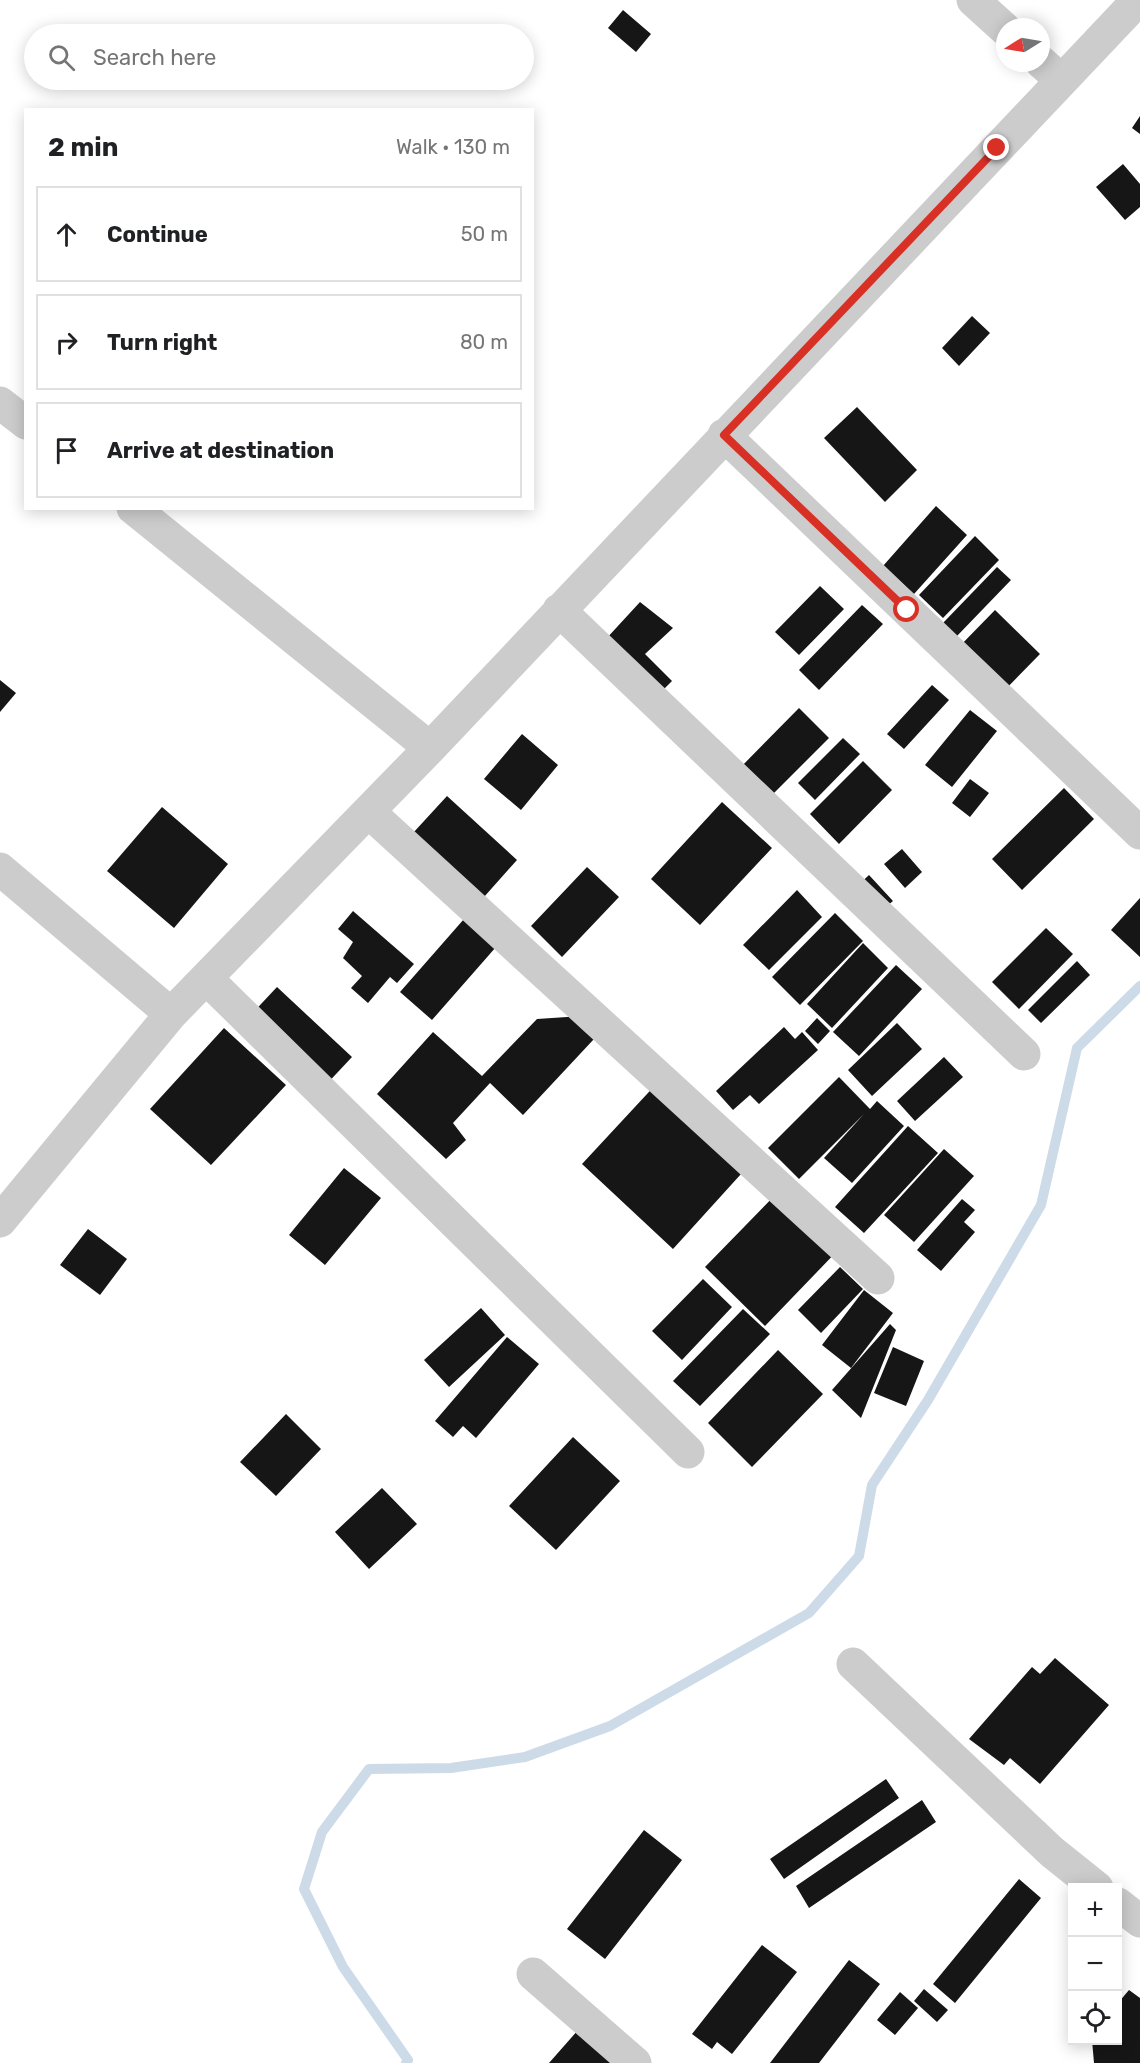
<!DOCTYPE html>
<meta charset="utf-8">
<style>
:root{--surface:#fff;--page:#f2f2f2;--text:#202124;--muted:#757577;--line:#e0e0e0}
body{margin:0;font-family:Rubik,sans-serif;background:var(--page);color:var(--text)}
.controls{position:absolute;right:18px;bottom:18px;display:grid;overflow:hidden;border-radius:0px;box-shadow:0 3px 15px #0003}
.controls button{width:54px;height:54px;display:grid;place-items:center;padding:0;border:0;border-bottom:2px solid var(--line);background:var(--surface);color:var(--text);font:30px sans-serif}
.compass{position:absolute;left:996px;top:18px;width:54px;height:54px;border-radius:50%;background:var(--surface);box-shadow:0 3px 15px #0003;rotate:259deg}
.stop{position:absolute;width:18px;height:18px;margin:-14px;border:4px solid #d93025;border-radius:50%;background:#fff}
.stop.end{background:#d93025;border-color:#fff;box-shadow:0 2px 6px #0008}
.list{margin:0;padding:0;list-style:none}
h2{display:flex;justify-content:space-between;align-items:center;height:78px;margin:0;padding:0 24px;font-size:26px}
h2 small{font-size:20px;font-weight:400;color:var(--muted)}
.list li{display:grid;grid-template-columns:39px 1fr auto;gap:18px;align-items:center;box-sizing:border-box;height:96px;margin:0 12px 12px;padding:0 12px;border:2px solid var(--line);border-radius:0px}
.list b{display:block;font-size:22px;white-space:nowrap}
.list em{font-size:20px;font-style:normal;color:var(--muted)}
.icon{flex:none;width:33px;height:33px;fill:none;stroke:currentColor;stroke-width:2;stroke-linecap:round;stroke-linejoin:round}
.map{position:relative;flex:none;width:1140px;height:2063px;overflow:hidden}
.search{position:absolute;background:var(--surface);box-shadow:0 3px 15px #0003;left:24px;top:24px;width:510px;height:66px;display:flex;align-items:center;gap:15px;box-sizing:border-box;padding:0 21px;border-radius:33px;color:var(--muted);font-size:22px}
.panel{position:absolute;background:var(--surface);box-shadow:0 3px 15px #0003;left:24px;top:108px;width:510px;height:402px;border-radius:0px}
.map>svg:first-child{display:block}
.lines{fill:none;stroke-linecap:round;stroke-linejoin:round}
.stream{stroke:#cddbe9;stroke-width:10}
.building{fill:#161616}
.minor{stroke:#ccc;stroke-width:33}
.route{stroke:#d93025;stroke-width:8}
</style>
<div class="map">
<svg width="1140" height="2063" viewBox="0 0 1140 2063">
<rect width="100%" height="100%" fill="#fff"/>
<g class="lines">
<path class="stream" d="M 406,2063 L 408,2060 L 343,1967 L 304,1889 L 322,1832 L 369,1769 L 451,1768 L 525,1757 L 610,1726 L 809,1613 L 859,1556 L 872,1485 L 928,1400 L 1041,1205 L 1077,1048 L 1140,986"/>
</g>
<path class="building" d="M 623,10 L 651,34 L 636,52 L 608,28 Z
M 1140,116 L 1140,134 L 1132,128 Z
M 1123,164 L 1140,184 L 1140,207 L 1125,220 L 1096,187 Z
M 972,316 L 990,333 L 959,366 L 942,348 Z
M 857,407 L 917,470 L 885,502 L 824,438 Z
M 936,506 L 967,535 L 914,594 L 883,566 Z
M 975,536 L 999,560 L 943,618 L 919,595 Z
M 997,567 L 1011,580 L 957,636 L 943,623 Z
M 820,586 L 844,609 L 799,655 L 775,632 Z
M 640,602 L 673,628 L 645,654 L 672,681 L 647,706 L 594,652 Z
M 862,605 L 883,624 L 819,690 L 799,670 Z
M 995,610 L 1040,654 L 1001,694 L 956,650 Z
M 0,680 L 16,693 L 0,712 Z
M 932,685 L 949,700 L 904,749 L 887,734 Z
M 799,708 L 829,738 L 767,800 L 737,771 Z
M 970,710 L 997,731 L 952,787 L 925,765 Z
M 522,734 L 558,765 L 521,810 L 484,779 Z
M 843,738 L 860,754 L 815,800 L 798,783 Z
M 863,761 L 892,790 L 839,844 L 810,814 Z
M 970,779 L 989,793 L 970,817 L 952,803 Z
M 1064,788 L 1094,819 L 1022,890 L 992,859 Z
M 447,796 L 517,860 L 484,897 L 413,833 Z
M 722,802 L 772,848 L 700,925 L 651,879 Z
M 162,807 L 228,864 L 174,928 L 107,871 Z
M 902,849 L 922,872 L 905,888 L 884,864 Z
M 587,867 L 619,897 L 562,957 L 531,926 Z
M 869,875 L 893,901 L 876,915 L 853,890 Z
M 797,890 L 822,917 L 769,970 L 743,945 Z
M 1140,898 L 1140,957 L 1111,930 Z
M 353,911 L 414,964 L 397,983 L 390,977 L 368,1003 L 351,988 L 362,976 L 343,958 L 353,942 L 338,929 Z
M 835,913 L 863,941 L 800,1005 L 772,977 Z
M 464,919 L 496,947 L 432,1020 L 400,992 Z
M 1046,928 L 1073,954 L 1019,1009 L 992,982 Z
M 863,943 L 888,968 L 832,1028 L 807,1004 Z
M 1077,961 L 1090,975 L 1041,1023 L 1028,1010 Z
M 896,965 L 922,989 L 859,1056 L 833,1032 Z
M 277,987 L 352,1057 L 322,1089 L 247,1019 Z
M 582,1016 L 594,1039 L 523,1115 L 490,1083 L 453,1123 L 466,1140 L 446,1159 L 377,1094 L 433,1032 L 482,1076 L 537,1019 Z
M 817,1018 L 830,1031 L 818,1044 L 805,1031 Z
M 897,1023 L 922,1049 L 872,1096 L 848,1070 Z
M 784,1027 L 795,1039 L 802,1032 L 818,1050 L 759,1104 L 750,1095 L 733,1110 L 716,1091 Z
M 224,1028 L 286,1085 L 211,1165 L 150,1109 Z
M 944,1057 L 963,1077 L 915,1121 L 897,1101 Z
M 839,1077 L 870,1109 L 877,1101 L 904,1126 L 852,1183 L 824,1158 L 864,1114 L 799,1179 L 768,1148 Z
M 660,1080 L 751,1163 L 673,1249 L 582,1164 Z
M 908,1126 L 938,1153 L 864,1233 L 835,1207 Z
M 944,1149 L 974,1176 L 914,1242 L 884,1215 Z
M 344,1168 L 381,1198 L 325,1265 L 289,1235 Z
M 782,1188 L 842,1246 L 765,1326 L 705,1267 Z
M 962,1199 L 975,1210 L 964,1222 L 975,1232 L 941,1271 L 917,1250 Z
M 88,1229 L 127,1259 L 100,1295 L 60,1265 Z
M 840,1267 L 863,1289 L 821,1333 L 798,1310 Z
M 703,1279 L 732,1307 L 682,1360 L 652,1331 Z
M 864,1290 L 893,1313 L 851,1368 L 822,1345 Z
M 481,1308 L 505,1335 L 449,1387 L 424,1360 Z
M 743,1309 L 770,1334 L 700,1406 L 673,1381 Z
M 890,1324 L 896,1330 L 861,1418 L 832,1390 Z
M 507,1337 L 539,1364 L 476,1438 L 463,1426 L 453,1437 L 435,1421 Z
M 893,1347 L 924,1361 L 906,1406 L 874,1393 Z
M 778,1350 L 823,1394 L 752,1467 L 708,1423 Z
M 286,1414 L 321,1449 L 276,1496 L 240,1462 Z
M 573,1437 L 620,1481 L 556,1550 L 509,1506 Z
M 382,1488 L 417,1524 L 369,1569 L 335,1532 Z
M 1055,1658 L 1109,1705 L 1040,1784 L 1010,1758 L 1004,1765 L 969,1739 L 1032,1667 L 1040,1674 Z
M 886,1779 L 899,1798 L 784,1879 L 770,1859 Z
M 922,1800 L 936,1822 L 809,1908 L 796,1886 Z
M 644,1830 L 682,1860 L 605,1959 L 567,1929 Z
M 1019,1879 L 1041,1898 L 955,2003 L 933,1984 Z
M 762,1945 L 797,1972 L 732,2054 L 717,2042 L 712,2049 L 692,2034 Z
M 849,1960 L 880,1984 L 819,2063 L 770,2063 Z
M 924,1989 L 948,2010 L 937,2022 L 914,2001 Z
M 1129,1990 L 1140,1998 L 1140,2063 L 1094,2063 L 1092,2040 L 1118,2040 L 1118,2003 Z
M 900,1992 L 918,2008 L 895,2035 L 877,2020 Z
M 586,2021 L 627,2063 L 549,2063 Z"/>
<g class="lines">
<path class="minor" d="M 973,0 L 1005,29
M 1041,62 L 1061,80
M 0,403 L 26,423
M 724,435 L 1140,833
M 133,508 L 430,748
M 559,610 L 1024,1054
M 369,812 L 878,1278
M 0,869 L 171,1014
M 206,978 L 688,1452
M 0,1221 L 171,1014 L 430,748 L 1138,0
M 853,1664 L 1052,1852 L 1097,1888
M 1118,1904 L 1140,1921
M 533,1974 L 635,2063"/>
</g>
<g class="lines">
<path class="route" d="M 907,610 L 724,435 L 997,148"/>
</g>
</svg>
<div class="controls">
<button>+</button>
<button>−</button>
<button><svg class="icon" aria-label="locate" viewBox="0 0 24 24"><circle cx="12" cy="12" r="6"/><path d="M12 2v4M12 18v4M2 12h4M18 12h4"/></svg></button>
</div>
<svg class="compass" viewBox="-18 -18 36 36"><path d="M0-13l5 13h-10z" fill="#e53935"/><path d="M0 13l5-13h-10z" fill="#757577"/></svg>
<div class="stop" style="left:907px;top:610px"></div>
<div class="stop end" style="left:997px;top:148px"></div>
<div class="search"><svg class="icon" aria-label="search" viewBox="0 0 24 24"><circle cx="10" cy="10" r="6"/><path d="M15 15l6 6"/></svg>Search here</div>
<section class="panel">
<h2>2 min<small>Walk · 130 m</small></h2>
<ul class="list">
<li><svg class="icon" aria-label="ahead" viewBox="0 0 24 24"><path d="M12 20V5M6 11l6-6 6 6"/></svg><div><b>Continue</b></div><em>50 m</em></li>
<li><svg class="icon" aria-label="right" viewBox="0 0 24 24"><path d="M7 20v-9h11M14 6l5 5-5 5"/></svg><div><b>Turn right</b></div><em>80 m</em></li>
<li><svg class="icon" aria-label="arrive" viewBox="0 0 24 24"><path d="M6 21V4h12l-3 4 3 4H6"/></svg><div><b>Arrive at destination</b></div></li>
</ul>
</section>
</div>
